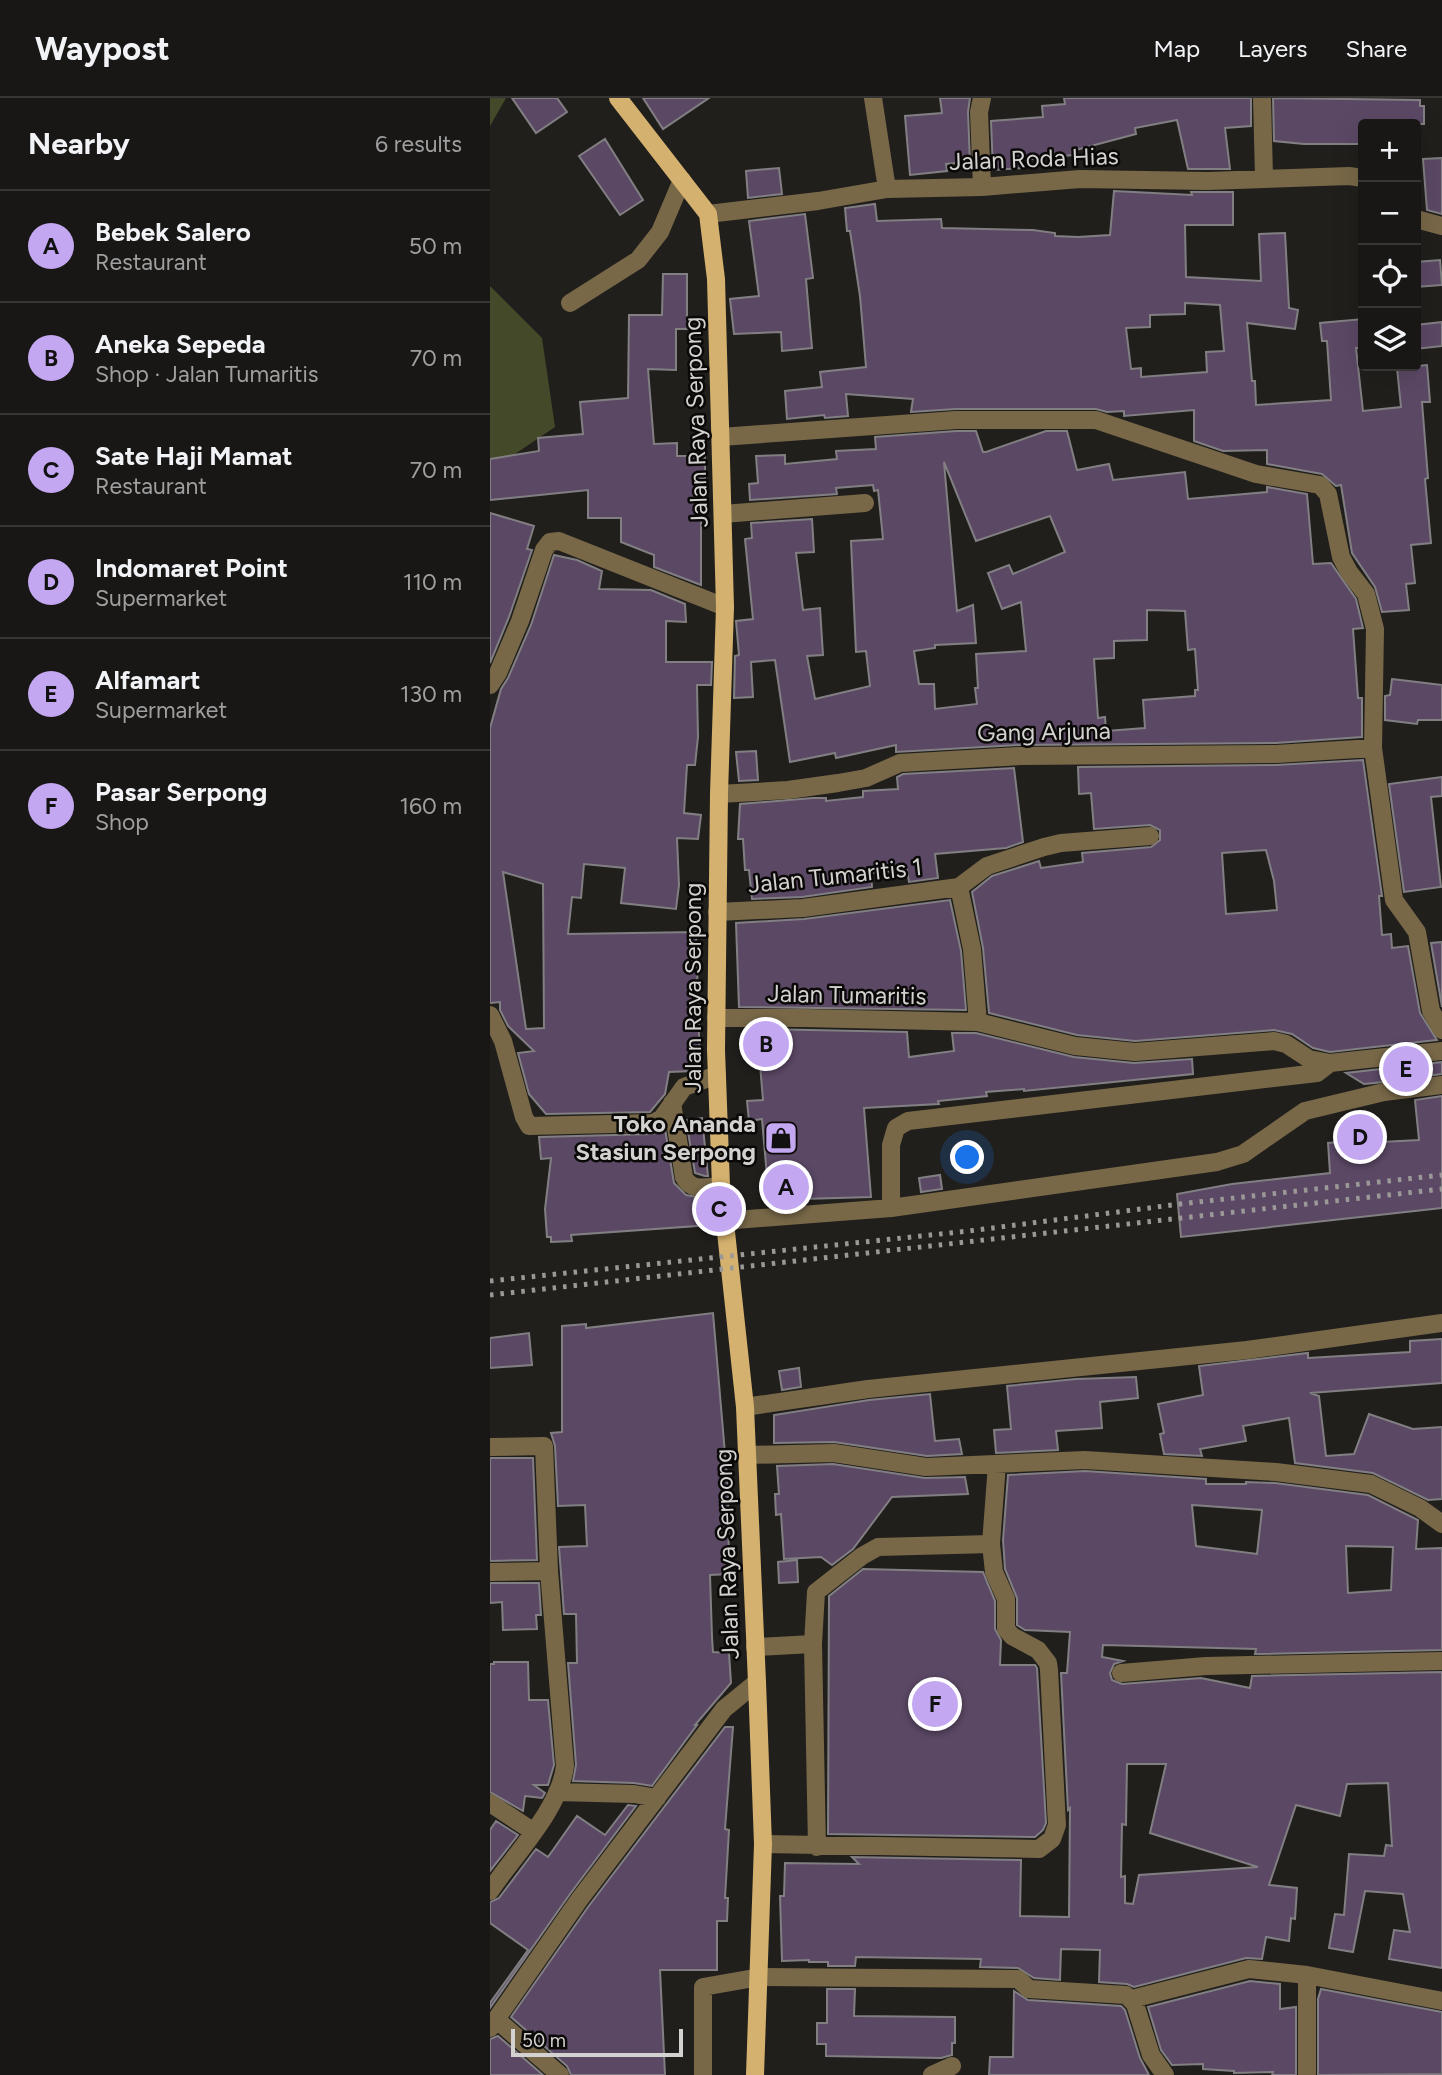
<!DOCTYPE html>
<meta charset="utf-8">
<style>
:root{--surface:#191715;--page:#22201e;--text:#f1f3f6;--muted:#9f9fa0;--line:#373634;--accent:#c4a7f1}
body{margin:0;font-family:Figtree,sans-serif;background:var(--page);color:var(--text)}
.controls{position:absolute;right:21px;top:21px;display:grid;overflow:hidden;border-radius:7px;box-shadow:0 7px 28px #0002}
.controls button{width:63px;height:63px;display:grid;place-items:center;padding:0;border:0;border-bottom:2px solid var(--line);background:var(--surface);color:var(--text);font:35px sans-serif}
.scale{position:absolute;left:21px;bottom:18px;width:172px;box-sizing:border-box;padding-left:7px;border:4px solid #d3d2d0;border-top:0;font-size:19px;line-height:24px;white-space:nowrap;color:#d3d2d0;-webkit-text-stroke:5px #0a0908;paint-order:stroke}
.you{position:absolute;left:478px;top:1060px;width:24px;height:24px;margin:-18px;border:5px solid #fff;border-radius:50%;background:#1a73e8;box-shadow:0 0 0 10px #1a73e833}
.badge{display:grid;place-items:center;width:46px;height:46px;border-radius:50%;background:var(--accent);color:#111;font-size:23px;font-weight:700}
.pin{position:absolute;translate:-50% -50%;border:4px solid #fff;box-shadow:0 2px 7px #0006}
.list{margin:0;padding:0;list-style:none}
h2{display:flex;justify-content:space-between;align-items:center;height:91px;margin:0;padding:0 28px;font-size:30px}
h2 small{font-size:23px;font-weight:400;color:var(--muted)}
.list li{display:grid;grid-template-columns:46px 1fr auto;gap:21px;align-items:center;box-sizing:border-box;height:112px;padding:0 28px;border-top:2px solid var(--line)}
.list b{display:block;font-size:26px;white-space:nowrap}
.list p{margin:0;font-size:23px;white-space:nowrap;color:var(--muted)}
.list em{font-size:23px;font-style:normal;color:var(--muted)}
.icon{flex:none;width:38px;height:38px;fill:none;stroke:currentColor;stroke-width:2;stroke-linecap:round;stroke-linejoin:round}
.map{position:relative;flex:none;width:952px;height:1977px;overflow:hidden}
header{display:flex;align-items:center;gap:42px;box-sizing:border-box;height:98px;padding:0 35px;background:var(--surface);border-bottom:2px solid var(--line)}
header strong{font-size:33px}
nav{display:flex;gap:38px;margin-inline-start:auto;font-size:24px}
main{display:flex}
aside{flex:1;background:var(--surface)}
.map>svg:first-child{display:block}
.forest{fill:#444a29}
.building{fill:#5b4865;stroke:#817f82;stroke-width:2;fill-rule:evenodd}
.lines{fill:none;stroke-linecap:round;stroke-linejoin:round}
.minor{stroke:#786848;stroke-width:18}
.major{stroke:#d4b16e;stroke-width:18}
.rail{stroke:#9b9997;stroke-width:5;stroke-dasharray:3.5 7;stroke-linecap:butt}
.labels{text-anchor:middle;stroke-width:5;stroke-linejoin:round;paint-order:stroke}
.street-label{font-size:24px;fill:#d3d2d0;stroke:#0a0908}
.poi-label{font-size:24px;font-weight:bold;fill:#d3d2d0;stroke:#0a0908;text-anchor:end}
</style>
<header>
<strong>Waypost</strong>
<nav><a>Map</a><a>Layers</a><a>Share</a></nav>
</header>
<main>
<aside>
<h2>Nearby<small>6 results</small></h2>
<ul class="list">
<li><span class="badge">A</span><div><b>Bebek Salero</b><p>Restaurant</p></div><em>50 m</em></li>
<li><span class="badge">B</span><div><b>Aneka Sepeda</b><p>Shop · Jalan Tumaritis</p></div><em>70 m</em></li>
<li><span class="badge">C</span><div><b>Sate Haji Mamat</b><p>Restaurant</p></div><em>70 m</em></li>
<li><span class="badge">D</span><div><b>Indomaret Point</b><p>Supermarket</p></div><em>110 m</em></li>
<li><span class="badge">E</span><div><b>Alfamart</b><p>Supermarket</p></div><em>130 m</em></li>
<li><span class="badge">F</span><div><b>Pasar Serpong</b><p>Shop</p></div><em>160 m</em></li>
</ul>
</aside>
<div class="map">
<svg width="952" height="1977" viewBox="0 0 952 1977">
<rect width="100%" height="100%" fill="#211f1c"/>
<path class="forest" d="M 0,0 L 16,0 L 0,28 Z
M 0,188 L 52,240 L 65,329 L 0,373 Z"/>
<path class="building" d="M 22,0 L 67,0 L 77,14 L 46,35 Z
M 153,0 L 219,0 L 173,31 Z
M 450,0 L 480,0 L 478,14 L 480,64 L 456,66 L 457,73 L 420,77 L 415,18 L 452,15 Z
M 574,0 L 761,0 L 761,28 L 735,30 L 740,71 L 698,71 L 687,22 L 645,30 L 646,36 L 582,53 L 583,57 L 531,62 L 532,70 L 503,72 L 501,23 L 553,19 L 552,8 L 575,6 Z
M 783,0 L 930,2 L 930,8 L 934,8 L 934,26 L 873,26 L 873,46 L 814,46 L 784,43 Z
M 115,41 L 153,102 L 130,117 L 89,58 Z
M 952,60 L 952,116 L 937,112 L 933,61 Z
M 289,70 L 292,96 L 258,100 L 256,73 Z
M 624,93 L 702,97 L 701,94 L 743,94 L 743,127 L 695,127 L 696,179 L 771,183 L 769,136 L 795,135 L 799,210 L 808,212 L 805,231 L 757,225 L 762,283 L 765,283 L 766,307 L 841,302 L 837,243 L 832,243 L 830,225 L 873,221 L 873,250 L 866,250 L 873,313 L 911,309 L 907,270 L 937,267 L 940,304 L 932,304 L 938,380 L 935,381 L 941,445 L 921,447 L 925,485 L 916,486 L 919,512 L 892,514 L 885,489 L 862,455 L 851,387 L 846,388 L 832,376 L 777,366 L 777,352 L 733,353 L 704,343 L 704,312 L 634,318 L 634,313 L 617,314 L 606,311 L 466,311 L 421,314 L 423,301 L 356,296 L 358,318 L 335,320 L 334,317 L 297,321 L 295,293 L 332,289 L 330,274 L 376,269 L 370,198 L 360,133 L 357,133 L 355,110 L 385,106 L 387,123 L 451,121 L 452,130 L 543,132 L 565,135 L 565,138 L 588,139 L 620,137 ZM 695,205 L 730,207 L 734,253 L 716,254 L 717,274 L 651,279 L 651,270 L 641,271 L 636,230 L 660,229 L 660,217 L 695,216 Z
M 315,116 L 323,180 L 316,181 L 322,250 L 292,253 L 291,234 L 244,236 L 240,201 L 269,198 L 259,123 Z
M 950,162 L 952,187 L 926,189 L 926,164 Z
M 173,176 L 197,176 L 197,231 L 186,231 L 186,272 L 158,271 L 164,346 L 187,345 L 187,358 L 215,358 L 215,381 L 211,381 L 211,487 L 164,469 L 164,457 L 131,444 L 131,420 L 98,420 L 98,392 L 0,402 L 0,361 L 49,353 L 48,340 L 93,336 L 90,304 L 138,300 L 139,217 L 172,217 Z
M 952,224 L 952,248 L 926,251 L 926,227 Z
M 466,333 L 486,333 L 493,354 L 496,354 L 556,333 L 577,333 L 587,372 L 619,366 L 623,382 L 695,374 L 698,401 L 777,394 L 777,389 L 817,396 L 823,466 L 841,465 L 866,501 L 873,530 L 863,531 L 868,600 L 872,600 L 872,639 L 786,645 L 530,647 L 406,654 L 406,647 L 346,660 L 345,655 L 300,664 L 285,562 L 261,564 L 263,599 L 244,600 L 245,558 L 249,557 L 246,523 L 263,521 L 255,441 L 262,440 L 261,425 L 322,421 L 324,454 L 306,455 L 313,512 L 330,510 L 333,557 L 317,558 L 325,601 L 380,588 L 376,553 L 366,554 L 361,443 L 393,441 L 388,392 L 384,393 L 383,387 L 346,390 L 347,396 L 260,402 L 259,386 L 268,385 L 266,358 L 295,357 L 295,366 L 347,361 L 346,353 L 386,351 L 385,339 ZM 454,364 L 486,443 L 560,418 L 575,454 L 523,476 L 519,467 L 498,475 L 512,511 L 531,504 L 536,553 L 486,556 L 488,590 L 485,590 L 487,606 L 445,611 L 444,586 L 429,586 L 424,553 L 445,550 L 445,547 L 486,545 L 483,507 L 467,513 ZM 657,512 L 695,513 L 698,552 L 705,551 L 708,592 L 705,592 L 705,598 L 653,602 L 655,630 L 616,633 L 615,619 L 608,620 L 604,561 L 624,560 L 624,543 L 657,542 Z
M 0,415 L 44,428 L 37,451 L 42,452 L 19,519 L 0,565 Z
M 64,457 L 87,462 L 112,473 L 109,491 L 161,492 L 195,506 L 196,524 L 176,523 L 176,564 L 222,564 L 221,587 L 207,587 L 208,639 L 205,667 L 197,667 L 194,715 L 211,717 L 208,741 L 187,740 L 189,787 L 186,811 L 131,805 L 135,770 L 94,766 L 91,800 L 82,799 L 78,836 L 206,834 L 210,971 L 204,973 L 179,974 L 175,996 L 160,1014 L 56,1016 L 39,996 L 28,955 L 44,953 L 18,928 L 10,912 L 10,904 L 0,905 L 0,630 L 11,591 L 18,580 L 41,527 ZM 13,774 L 53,786 L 54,930 L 36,931 Z
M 902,581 L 952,587 L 952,622 L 928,622 L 927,626 L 895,622 L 895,598 L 900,597 Z
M 266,653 L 268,682 L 249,683 L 246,654 Z
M 873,662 L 892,798 L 889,798 L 892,837 L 901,836 L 902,850 L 918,848 L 930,915 L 947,942 L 840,954 L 823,950 L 802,936 L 784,932 L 645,943 L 587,937 L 499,915 L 493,850 L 482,794 L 502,778 L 549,763 L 551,770 L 593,764 L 592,755 L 661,749 L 670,742 L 670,732 L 660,727 L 604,731 L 601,695 L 589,696 L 588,669 L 786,667 ZM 776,752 L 784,783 L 787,812 L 736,816 L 732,755 Z
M 524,670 L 533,744 L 516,750 L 445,756 L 448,780 L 419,784 L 417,772 L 381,775 L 382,789 L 312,799 L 262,801 L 259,772 L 255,772 L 253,741 L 248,741 L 250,706 L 323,700 L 336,700 L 336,703 L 373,699 L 373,693 L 408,691 L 407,679 L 413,676 Z
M 952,679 L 952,698 L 941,699 L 951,789 L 914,794 L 899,686 Z
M 460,802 L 471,853 L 476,912 L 249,909 L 246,825 L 314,821 Z
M 952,844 L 952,909 L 941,845 Z
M 267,931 L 417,934 L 419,959 L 464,953 L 462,935 L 486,935 L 584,959 L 644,965 L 702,961 L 703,976 L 534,993 L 534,991 L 496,994 L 497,998 L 448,1003 L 449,1006 L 374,1010 L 381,1099 L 279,1102 L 272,1021 L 259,1023 L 257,1003 L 273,1002 Z
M 952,964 L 952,976 L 885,985 L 874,986 L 856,975 Z
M 952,998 L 952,1110 L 691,1139 L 687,1096 L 742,1086 L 840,1075 L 838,1045 L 850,1044 L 849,1033 L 890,1030 L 891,1044 L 929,1042 L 925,1002 Z
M 212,1020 L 218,1078 L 215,1078 L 205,1075 L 196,1022 Z
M 175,1031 L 184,1085 L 196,1097 L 220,1101 L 221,1127 L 81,1137 L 82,1143 L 61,1144 L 61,1139 L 57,1139 L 55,1111 L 61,1060 L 51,1061 L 49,1039 L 163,1036 Z
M 450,1077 L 452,1091 L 431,1094 L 429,1080 Z
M 223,1215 L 238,1391 L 239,1476 L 220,1477 L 222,1539 L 223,1554 L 239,1555 L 241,1585 L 205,1627 L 207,1627 L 162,1688 L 144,1685 L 83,1683 L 86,1667 L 78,1565 L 87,1565 L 86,1516 L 74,1516 L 69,1449 L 97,1448 L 95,1407 L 68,1408 L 65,1348 L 61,1335 L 72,1334 L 72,1228 L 96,1226 L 96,1230 Z
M 39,1235 L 42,1267 L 0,1270 L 0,1240 Z
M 952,1241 L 952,1285 L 820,1295 L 829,1298 L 836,1358 L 864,1356 L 879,1316 L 923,1331 L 952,1329 L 952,1401 L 938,1402 L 883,1375 L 805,1365 L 799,1320 L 753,1328 L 756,1343 L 710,1351 L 712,1358 L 674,1356 L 670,1336 L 674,1335 L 668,1306 L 713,1297 L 709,1268 L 818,1255 L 818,1260 L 920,1254 L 920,1243 Z
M 309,1270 L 311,1289 L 292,1292 L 289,1273 Z
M 646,1279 L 648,1300 L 610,1304 L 612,1330 L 566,1333 L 568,1352 L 506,1355 L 504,1332 L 521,1331 L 517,1288 L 586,1281 Z
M 440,1296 L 445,1343 L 469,1341 L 472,1356 L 437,1358 L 344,1344 L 284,1345 L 284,1317 L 379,1302 Z
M 0,1360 L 43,1360 L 47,1462 L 0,1463 Z
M 343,1366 L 435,1380 L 475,1379 L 478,1396 L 402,1399 L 363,1451 L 342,1467 L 331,1459 L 294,1461 L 291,1416 L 286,1417 L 285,1396 L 289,1396 L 287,1368 Z
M 595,1373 L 716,1381 L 716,1386 L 756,1386 L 756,1384 L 785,1385 L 878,1397 L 928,1422 L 926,1451 L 952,1450 L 952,1552 L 765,1556 L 766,1551 L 613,1547 L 612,1559 L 633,1563 L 624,1566 L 620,1575 L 622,1582 L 632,1586 L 711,1580 L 760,1590 L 762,1578 L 952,1574 L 952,1870 L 899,1861 L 904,1832 L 920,1834 L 913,1796 L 875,1793 L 863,1854 L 839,1850 L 845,1816 L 854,1817 L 859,1756 L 894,1758 L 896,1747 L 902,1748 L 898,1685 L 857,1686 L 850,1718 L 806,1707 L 779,1787 L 807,1790 L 805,1821 L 801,1820 L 799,1843 L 776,1839 L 772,1861 L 756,1860 L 644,1889 L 637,1886 L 609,1884 L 610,1852 L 571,1851 L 570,1882 L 544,1880 L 528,1870 L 490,1869 L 491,1861 L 366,1859 L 365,1868 L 338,1868 L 338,1864 L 319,1864 L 319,1862 L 292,1863 L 290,1798 L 294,1798 L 295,1765 L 369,1766 L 362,1759 L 531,1762 L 530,1818 L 579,1819 L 580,1710 L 578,1712 L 571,1575 L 577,1575 L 580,1534 L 535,1532 L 527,1527 L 527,1500 L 515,1471 L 513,1442 L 518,1377 ZM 702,1407 L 772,1412 L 767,1456 L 706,1448 ZM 856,1448 L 903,1449 L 901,1492 L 858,1495 ZM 637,1666 L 676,1666 L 660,1735 L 768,1769 L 649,1777 L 643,1806 L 635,1805 L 635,1778 L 631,1779 L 632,1726 L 636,1727 Z
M 307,1462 L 308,1484 L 289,1485 L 288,1464 Z
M 373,1471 L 493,1474 L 505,1503 L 505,1531 L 511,1542 L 510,1567 L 545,1567 L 547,1570 L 556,1725 L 553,1732 L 545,1739 L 338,1736 L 339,1498 Z
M 0,1485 L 49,1485 L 51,1517 L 46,1517 L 47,1531 L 13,1532 L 12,1504 L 0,1505 Z
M 4,1564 L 38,1564 L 39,1602 L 58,1602 L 64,1667 L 58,1687 L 44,1687 L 55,1695 L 52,1700 L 35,1698 L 33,1713 L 0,1694 L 0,1566 L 4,1566 Z
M 235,1629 L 243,1629 L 235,1731 L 239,1732 L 235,1800 L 238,1800 L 237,1823 L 227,1823 L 227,1872 L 170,1872 L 175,1977 L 81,1977 L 77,1968 L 21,1919 L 98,1809 Z
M 138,1707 L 146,1708 L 80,1796 L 0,1910 L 0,1905 L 38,1852 L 0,1825 L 0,1804 L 9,1800 L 46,1751 L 58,1759 L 87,1718 L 115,1737 Z
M 6,1723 L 28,1737 L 0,1773 L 0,1732 Z
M 760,1883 L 790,1886 L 790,1911 L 806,1909 L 806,1977 L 782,1977 L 783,1974 L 744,1975 L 744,1973 L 713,1971 L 713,1966 L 682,1967 L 671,1952 L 658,1909 Z
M 337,1891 L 365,1891 L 364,1918 L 465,1919 L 465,1945 L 462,1945 L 462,1957 L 451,1960 L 336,1958 L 336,1946 L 327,1946 L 327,1925 L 337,1925 Z
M 831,1891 L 952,1914 L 952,1976 L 828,1977 L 828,1901 Z
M 524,1893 L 538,1902 L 631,1908 L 635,1912 L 650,1960 L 659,1977 L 499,1977 L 500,1959 L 523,1959 Z
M 8,1938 L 53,1977 L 0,1977 L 0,1941 Z"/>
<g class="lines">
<path class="minor" d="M 383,0 L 397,91
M 772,0 L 774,79
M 492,89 L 489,14 L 492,0
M 218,116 L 328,103 L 397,91 L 492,89 L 590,81 L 718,83 L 859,78 L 873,80
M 926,121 L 952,128
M 80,205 L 148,162 L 170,134 L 192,82
M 231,339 L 466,322 L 606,322 L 766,376 L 830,387 L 838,396 L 851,459 L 859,474 L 876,496 L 885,531 L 883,650 L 904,802 L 927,834 L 941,913 L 952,932
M 233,416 L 375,405
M 0,587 L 8,575 L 30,523 L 54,452 L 60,444 L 69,443 L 235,509
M 229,696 L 298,692 L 348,685 L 376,680 L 410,665 L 530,658 L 786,656 L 883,650
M 469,789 L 482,851 L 488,924
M 227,814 L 313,810 L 469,789 L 497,768 L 554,749 L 571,745 L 660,738
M 0,917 L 13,943 L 34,1019 L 39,1028 L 163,1025 L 172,1020 L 194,989 L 227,977
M 226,920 L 314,920 L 488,924 L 585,948 L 645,954 L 784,943 L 796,946 L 819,961 L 840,965
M 182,1005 L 194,1079 C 201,1094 217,1089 231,1088
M 401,1110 L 401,1047 L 406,1030 L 418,1023 L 827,975 L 840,965 L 952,953
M 233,1123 L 401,1110 L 727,1064 L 753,1056 L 815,1013 L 894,994 L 952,987
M 255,1309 L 378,1291 L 757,1252 L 952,1225
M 0,1349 L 54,1348 L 59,1473 L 75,1668 C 70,1711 24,1757 0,1793
M 257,1357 L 344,1355 L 436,1369 L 595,1362 L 786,1374 L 881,1386 L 930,1410 L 952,1426
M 501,1446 L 507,1366
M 0,1474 L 59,1473
M 265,1549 L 323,1546
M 631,1575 L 716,1568 L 952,1563
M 67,1694 L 144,1696 L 167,1700
M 0,1705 L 44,1734
M 273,1746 L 549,1751 L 562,1741 L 567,1727 L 559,1572 L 558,1565 L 548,1552 L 522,1538 L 516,1531 L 516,1501 L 504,1474 L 501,1446 L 388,1449 L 372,1458 L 326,1494 L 323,1546 L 327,1749
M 642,1901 L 759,1871 L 817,1877 L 952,1903
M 6,1921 L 70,1977
M 0,1930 L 89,1802 L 234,1611 L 267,1584
M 213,1977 L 213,1889 L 270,1879 L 528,1881 L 539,1891 L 636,1897 L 645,1906 L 661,1957 L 675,1977
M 442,1977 L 462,1968
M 817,1977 L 817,1877"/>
<path class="major" d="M 128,0 L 218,116 L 226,181 L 235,509 L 229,696 L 226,952 L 231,1088 L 255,1309 L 267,1584 L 273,1746 L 265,1977"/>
<path class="rail" d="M 0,1183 L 479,1133 L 690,1106 L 952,1077
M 0,1197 L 952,1091"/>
</g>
<defs>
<symbol id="shop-square" viewBox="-11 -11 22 22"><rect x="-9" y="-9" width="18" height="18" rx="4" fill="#c4a7f1" stroke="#0a0908"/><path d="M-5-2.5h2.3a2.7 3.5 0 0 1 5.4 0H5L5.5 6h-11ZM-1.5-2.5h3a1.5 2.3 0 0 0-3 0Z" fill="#111"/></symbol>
</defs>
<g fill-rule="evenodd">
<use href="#shop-square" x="272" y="1021" width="38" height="38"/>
</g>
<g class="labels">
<g class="street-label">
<text transform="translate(544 61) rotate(-2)" y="8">Jalan Roda Hias</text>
<text transform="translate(206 324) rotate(-92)" y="8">Jalan Raya Serpong</text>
<text transform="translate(554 634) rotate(-1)" y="8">Gang Arjuna</text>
<text transform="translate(345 778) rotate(-6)" y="8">Jalan Tumaritis 1</text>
<text transform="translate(203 890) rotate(-90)" y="8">Jalan Raya Serpong</text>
<text transform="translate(357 897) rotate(1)" y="8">Jalan Tumaritis</text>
<text transform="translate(237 1456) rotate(-92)" y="8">Jalan Raya Serpong</text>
</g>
<g class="poi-label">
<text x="266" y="1034">Toko Ananda<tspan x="266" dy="28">Stasiun Serpong</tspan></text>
</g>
</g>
</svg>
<div class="controls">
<button>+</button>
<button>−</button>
<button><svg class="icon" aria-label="locate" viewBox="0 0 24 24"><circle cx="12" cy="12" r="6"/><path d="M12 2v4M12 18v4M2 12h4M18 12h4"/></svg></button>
<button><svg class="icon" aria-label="layers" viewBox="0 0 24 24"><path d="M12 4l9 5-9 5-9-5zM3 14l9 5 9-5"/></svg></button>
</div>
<div class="scale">50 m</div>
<div class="you"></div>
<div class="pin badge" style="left:296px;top:1089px">A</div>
<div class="pin badge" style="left:276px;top:946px">B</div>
<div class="pin badge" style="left:229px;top:1111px">C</div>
<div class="pin badge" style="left:870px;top:1039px">D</div>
<div class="pin badge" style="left:916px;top:971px">E</div>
<div class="pin badge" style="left:445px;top:1606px">F</div>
</div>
</main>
